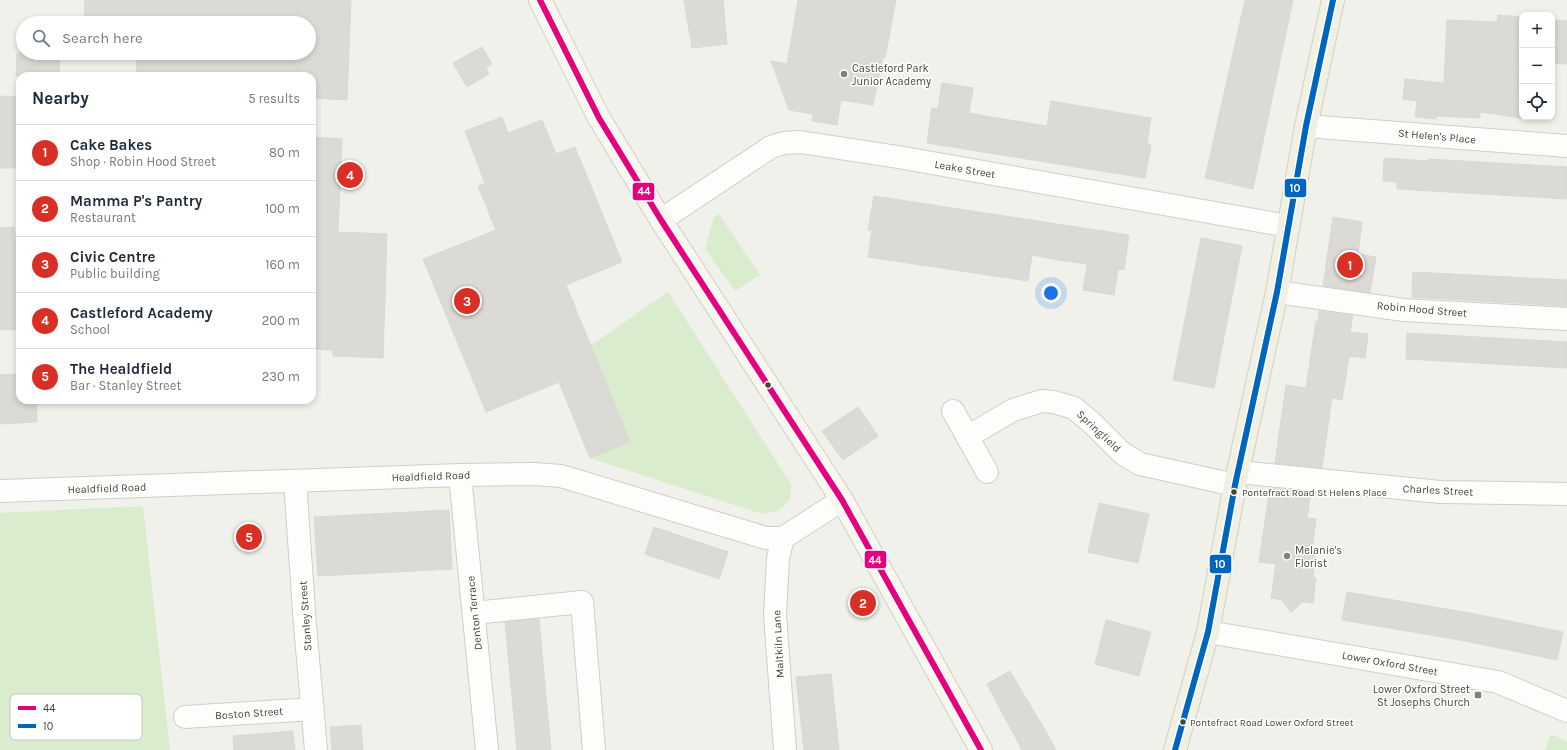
<!DOCTYPE html>
<meta charset="utf-8">
<style>
:root{--surface:#fff;--page:#f2f2f3;--text:#1f2937;--muted:#747a83;--line:#e0e1e3;--accent:#d93025}
body{margin:0;font-family:Karla,sans-serif;background:var(--page);color:var(--text)}
.controls{position:absolute;right:12px;top:12px;display:grid;overflow:hidden;border-radius:8px;box-shadow:0 2px 6px #0003}
.controls button{width:36px;height:36px;display:grid;place-items:center;padding:0;border:0;border-bottom:1px solid var(--line);background:var(--surface);color:var(--text);font:20px sans-serif}
.you{position:absolute;left:1051px;top:293px;width:14px;height:14px;margin:-10px;border:3px solid #fff;border-radius:50%;background:#1a73e8;box-shadow:0 0 0 6px #1a73e833}
.badge{display:grid;place-items:center;width:26px;height:26px;border-radius:50%;background:var(--accent);color:#fff;font-size:13px;font-weight:700}
.pin{position:absolute;translate:-50% -50%;border:2px solid #fff;box-shadow:0 1px 4px #0006}
.list{margin:0;padding:0;list-style:none}
h2{display:flex;justify-content:space-between;align-items:center;height:52px;margin:0;padding:0 16px;font-size:17px}
h2 small{font-size:13px;font-weight:400;color:var(--muted)}
.list li{display:grid;grid-template-columns:26px 1fr auto;gap:12px;align-items:center;box-sizing:border-box;height:56px;padding:0 16px;border-top:1px solid var(--line)}
.list b{display:block;font-size:15px;white-space:nowrap}
.list p{margin:0;font-size:13px;white-space:nowrap;color:var(--muted)}
.list em{font-size:13px;font-style:normal;color:var(--muted)}
.icon{flex:none;width:22px;height:22px;fill:none;stroke:currentColor;stroke-width:2;stroke-linecap:round;stroke-linejoin:round}
.map{position:relative;flex:none;width:1567px;height:750px;overflow:hidden}
.search{position:absolute;background:var(--surface);box-shadow:0 2px 6px #0003;left:16px;top:16px;width:300px;height:44px;display:flex;align-items:center;gap:10px;box-sizing:border-box;padding:0 14px;border-radius:22px;color:var(--muted);font-size:15px}
.panel{position:absolute;background:var(--surface);box-shadow:0 2px 6px #0003;left:16px;top:72px;width:300px;height:332px;border-radius:12px}
.map>svg:first-child{display:block}
.green{fill:#d9eccd}
.building{fill:#dbdad4;stroke:#d9d8d2}
.lines{fill:none;stroke-linecap:round;stroke-linejoin:round}
.street-casing{stroke:#cfcfc9;stroke-width:24}
.secondary-casing{stroke:#d0d0c3;stroke-width:24}
.primary-casing{stroke:#d3d1ba;stroke-width:24}
.street{stroke:#fdfdfc;stroke-width:22}
.secondary{stroke:#f7f6ef;stroke-width:22}
.primary{stroke:#f1f0e4;stroke-width:22}
.bus-1-casing{stroke:#fff;stroke-width:9}
.bus-2-casing{stroke:#fff;stroke-width:9}
.bus-1{stroke:#e5007d;stroke-width:6}
.bus-2{stroke:#0065bd;stroke-width:6}
.poi-dot{fill:#838177;stroke:#fff;stroke-width:1.5}
.bus-dot{fill:#484538;stroke:#fff;stroke-width:1.5}
.labels{text-anchor:middle;stroke-width:3;stroke-linejoin:round;paint-order:stroke}
.bus-label{font-size:10px;fill:#484538;stroke:#fff;text-anchor:start}
.poi-label{font-size:11px;fill:#484538;stroke:#fff;text-anchor:start}
.street-label{font-size:11px;fill:#484538;stroke:#fff}
.key{fill:#fff;stroke:#c8c7c3;stroke-width:1}
.key-label{font-size:11px;fill:#484538}
.line-badge{stroke:#fff;stroke-width:1.5}
.badge-label{font-size:11px;text-anchor:middle;font-weight:bold;fill:#fff}
</style>
<div class="map">
<svg width="1567" height="750" viewBox="0 0 1567 750">
<rect width="100%" height="100%" fill="#f1f1ec"/>
<path class="green" d="M 719,214 L 760,275 L 735,291 L 705,249 L 714,217 Z
M 668,292 L 791,484 L 790,499 L 779,511 L 762,514 L 590,458 L 590,346 Z
M 143,506 L 170,750 L 0,750 L 0,513 Z
M 1551,734 L 1567,741 L 1567,750 L 1545,750 Z"/>
<path class="building" d="M 85,0 L 351,0 L 347,100 L 312,98 L 312,76 L 136,76 L 137,57 L 84,55 L 84,53 L 309,53 L 309,23 L 84,23 Z
M 684,0 L 723,0 L 727,44 L 692,48 Z
M 798,0 L 896,0 L 885,58 L 883,57 L 873,105 L 841,100 L 837,125 L 812,121 L 813,114 L 789,110 L 771,61 L 787,64 Z
M 1245,0 L 1293,0 L 1253,189 L 1205,178 Z
M 1498,15 L 1522,17 L 1522,118 L 1480,112 L 1480,118 L 1436,116 L 1436,119 L 1415,117 L 1417,101 L 1403,99 L 1405,79 L 1444,83 L 1447,20 L 1497,22 Z
M 1552,20 L 1567,21 L 1567,64 L 1552,63 Z
M 482,47 L 492,64 L 486,68 L 489,74 L 467,87 L 453,63 Z
M 17,53 L 60,53 L 59,76 L 16,76 Z
M 942,83 L 973,88 L 969,113 L 991,117 L 1047,126 L 1051,101 L 1151,118 L 1147,144 L 1151,145 L 1145,178 L 927,143 L 932,108 L 938,109 Z
M 0,96 L 20,97 L 20,168 L 0,168 Z
M 502,117 L 508,133 L 542,120 L 556,154 L 575,147 L 622,262 L 566,285 L 630,442 L 590,458 L 559,382 L 486,412 L 423,259 L 496,230 L 478,186 L 485,183 L 465,131 Z
M 312,137 L 342,139 L 338,232 L 387,234 L 383,358 L 333,356 L 333,350 L 312,349 Z
M 1384,158 L 1428,161 L 1428,159 L 1567,167 L 1567,199 L 1397,189 L 1397,182 L 1383,181 Z
M 874,196 L 1129,235 L 1124,270 L 1118,269 L 1114,295 L 1083,290 L 1087,264 L 1059,260 L 1032,255 L 1028,281 L 868,257 L 872,230 L 868,230 Z
M 1333,217 L 1362,222 L 1358,254 L 1376,257 L 1370,293 L 1323,286 Z
M 14,227 L 20,295 L 20,329 L 0,330 L 0,228 Z
M 1201,238 L 1242,246 L 1214,388 L 1173,380 Z
M 1413,272 L 1567,280 L 1567,306 L 1412,297 Z
M 1319,311 L 1353,315 L 1350,332 L 1368,334 L 1365,358 L 1349,356 L 1342,400 L 1332,398 L 1322,468 L 1275,463 L 1286,385 L 1306,388 L 1316,321 L 1318,321 Z
M 1407,333 L 1567,342 L 1567,368 L 1406,359 Z
M 20,374 L 20,400 L 36,400 L 37,422 L 0,424 L 0,375 Z
M 858,407 L 878,436 L 843,460 L 822,431 Z
M 1271,488 L 1311,492 L 1307,518 L 1316,519 L 1312,550 L 1316,551 L 1313,577 L 1316,578 L 1313,603 L 1302,602 L 1291,613 L 1282,600 L 1271,598 L 1276,564 L 1259,562 L 1269,494 L 1270,494 Z
M 1099,503 L 1149,514 L 1138,563 L 1088,552 Z
M 449,510 L 452,569 L 318,576 L 314,517 Z
M 654,527 L 728,552 L 719,579 L 645,554 Z
M 1347,592 L 1475,614 L 1563,632 L 1557,660 L 1460,640 L 1342,620 Z
M 539,619 L 551,750 L 517,750 L 505,622 Z
M 1106,620 L 1151,632 L 1139,676 L 1095,664 Z
M 1010,671 L 1040,722 L 1041,722 L 1056,750 L 1022,750 L 987,684 Z
M 831,674 L 839,750 L 804,750 L 796,677 Z
M 361,725 L 363,750 L 332,750 L 330,727 Z
M 293,731 L 295,750 L 234,750 L 233,736 Z"/>
<g class="lines">
<defs>
<path id="street" d="M 1306,126 L 1567,146
M 661,220 L 771,147 L 784,143 L 800,142 L 898,157 L 1288,226
M 1277,292 L 1404,310 L 1567,319
M 953,411 L 987,472
M 967,437 L 1013,410 L 1042,401 L 1054,402 L 1074,408 L 1092,423 L 1122,453 L 1140,464 L 1235,485
M 1238,472 L 1440,492 L 1567,494
M 460,475 L 487,750
M 295,481 L 305,625 L 316,750
M 0,491 L 460,475 L 535,474 L 561,476 L 766,538 L 783,538 L 842,500
M 783,538 L 778,558 L 775,615 L 785,750
M 474,613 L 582,602 L 594,750
M 1208,632 L 1498,682 L 1567,711
M 185,717 L 313,709"/>
<path id="secondary" d="M 540,0 L 599,118 L 661,220 L 842,500 L 981,750"/>
<path id="primary" d="M 1175,750 L 1208,632 L 1235,485 L 1277,292 L 1306,126 L 1333,0"/>
</defs>
<use href="#street" class="street-casing"/>
<use href="#secondary" class="secondary-casing"/>
<use href="#primary" class="primary-casing"/>
<use href="#street" class="street"/>
<use href="#secondary" class="secondary"/>
<use href="#primary" class="primary"/>
<defs>
<path id="bus-1" d="M 540,0 L 599,118 L 661,220 L 842,500 L 981,750"/>
<path id="bus-2" d="M 1175,750 L 1208,632 L 1235,485 L 1277,292 L 1306,126 L 1333,0"/>
</defs>
<use href="#bus-1" class="bus-1-casing"/>
<use href="#bus-2" class="bus-2-casing"/>
<use href="#bus-1" class="bus-1"/>
<use href="#bus-2" class="bus-2"/>
</g>
<g class="poi-dot">
<circle cx="844" cy="74" r="4"/>
<circle cx="1287" cy="556" r="4"/>
<rect x="1474" y="691" width="8" height="8" rx="2"/>
</g>
<g class="bus-dot">
<circle cx="768" cy="385" r="3.5"/>
<circle cx="1234" cy="492" r="3.5"/>
<circle cx="1183" cy="722" r="3.5"/>
</g>
<g class="labels">
<g class="bus-label">
<text x="1242" y="496">Pontefract Road St Helens Place</text>
<text x="1190" y="726">Pontefract Road Lower Oxford Street</text>
</g>
<g class="poi-label">
<text x="852" y="72">Castleford Park<tspan x="852" dy="13">Junior Academy</tspan></text>
<text x="1295" y="554">Melanie's<tspan x="1295" dy="13">Florist</tspan></text>
<text x="1470" y="693" text-anchor="end">Lower Oxford Street<tspan x="1470" dy="13">St Josephs Church</tspan></text>
</g>
<g class="street-label">
<text transform="translate(1437 136) rotate(5)" y="4">St Helen's Place</text>
<text transform="translate(965 169) rotate(10)" y="4">Leake Street</text>
<text transform="translate(1422 309) rotate(5)" y="4">Robin Hood Street</text>
<text transform="translate(1099 431) rotate(43)" y="4">Springfield</text>
<text transform="translate(431 476) rotate(-2)" y="4">Healdfield Road</text>
<text transform="translate(107 488) rotate(-2)" y="4">Healdfield Road</text>
<text transform="translate(1438 490) rotate(3)" y="4">Charles Street</text>
<text transform="translate(474 613) rotate(-96)" y="4">Denton Terrace</text>
<text transform="translate(305 616) rotate(-94)" y="4">Stanley Street</text>
<text transform="translate(778 644) rotate(-93)" y="4">Maltkiln Lane</text>
<text transform="translate(1390 663) rotate(10)" y="4">Lower Oxford Street</text>
<text transform="translate(249 713) rotate(-4)" y="4">Boston Street</text>
</g>
</g>
<rect x="10" y="694" width="132" height="46" rx="6" class="key"/>
<rect x="18" y="706" width="18" height="4" fill="#e5007d"/>
<rect x="18" y="724" width="18" height="4" fill="#0065bd"/>
<g class="key-label">
<text x="43" y="712">44</text>
<text x="43" y="730">10</text>
</g>
<g class="line-badge">
<rect x="1284" y="178" width="23" height="20" rx="4" fill="#0065bd"/>
<rect x="632" y="182" width="23" height="19" rx="4" fill="#e5007d"/>
<rect x="864" y="550" width="23" height="19" rx="4" fill="#e5007d"/>
<rect x="1209" y="554" width="23" height="20" rx="4" fill="#0065bd"/>
</g>
<g class="badge-label">
<text x="1295" y="192">10</text>
<text x="644" y="195">44</text>
<text x="875" y="564">44</text>
<text x="1220" y="568">10</text>
</g>
</svg>
<div class="controls">
<button>+</button>
<button>−</button>
<button><svg class="icon" aria-label="locate" viewBox="0 0 24 24"><circle cx="12" cy="12" r="6"/><path d="M12 2v4M12 18v4M2 12h4M18 12h4"/></svg></button>
</div>
<div class="you"></div>
<div class="pin badge" style="left:1350px;top:265px">1</div>
<div class="pin badge" style="left:863px;top:603px">2</div>
<div class="pin badge" style="left:467px;top:301px">3</div>
<div class="pin badge" style="left:350px;top:175px">4</div>
<div class="pin badge" style="left:249px;top:537px">5</div>
<div class="search"><svg class="icon" aria-label="search" viewBox="0 0 24 24"><circle cx="10" cy="10" r="6"/><path d="M15 15l6 6"/></svg>Search here</div>
<section class="panel">
<h2>Nearby<small>5 results</small></h2>
<ul class="list">
<li><span class="badge">1</span><div><b>Cake Bakes</b><p>Shop · Robin Hood Street</p></div><em>80 m</em></li>
<li><span class="badge">2</span><div><b>Mamma P's Pantry</b><p>Restaurant</p></div><em>100 m</em></li>
<li><span class="badge">3</span><div><b>Civic Centre</b><p>Public building</p></div><em>160 m</em></li>
<li><span class="badge">4</span><div><b>Castleford Academy</b><p>School</p></div><em>200 m</em></li>
<li><span class="badge">5</span><div><b>The Healdfield</b><p>Bar · Stanley Street</p></div><em>230 m</em></li>
</ul>
</section>
</div>
